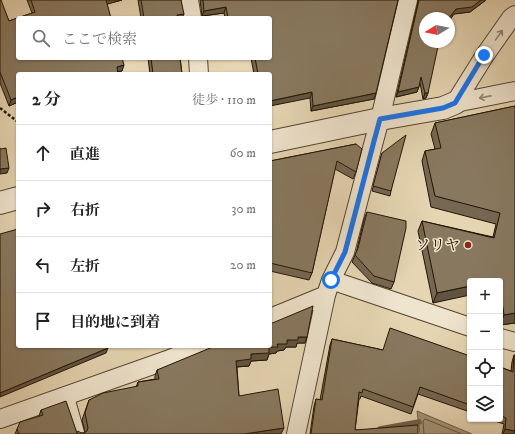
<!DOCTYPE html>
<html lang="ja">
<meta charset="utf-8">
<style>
:root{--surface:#fff;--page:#f2f2f2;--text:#202124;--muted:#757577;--line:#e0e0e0}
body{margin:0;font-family:"IM FELL DW Pica","Noto Serif JP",serif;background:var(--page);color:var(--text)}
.controls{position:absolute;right:12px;bottom:12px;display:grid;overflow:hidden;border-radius:4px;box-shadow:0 1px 3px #0004}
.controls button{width:36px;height:36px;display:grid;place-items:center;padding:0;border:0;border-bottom:1px solid var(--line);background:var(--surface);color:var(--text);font:20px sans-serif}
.compass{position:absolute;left:419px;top:12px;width:36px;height:36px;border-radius:50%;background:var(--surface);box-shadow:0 1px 3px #0004;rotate:260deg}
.stop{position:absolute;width:12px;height:12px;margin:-9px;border:3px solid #1a73e8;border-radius:50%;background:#fff}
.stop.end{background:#1a73e8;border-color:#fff;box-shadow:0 1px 4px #0008}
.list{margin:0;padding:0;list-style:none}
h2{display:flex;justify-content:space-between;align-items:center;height:52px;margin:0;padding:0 16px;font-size:17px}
h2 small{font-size:13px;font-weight:400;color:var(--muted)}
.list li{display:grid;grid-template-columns:26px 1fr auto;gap:12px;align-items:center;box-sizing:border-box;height:56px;padding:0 16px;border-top:1px solid var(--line)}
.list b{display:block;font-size:15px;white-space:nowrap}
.list em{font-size:13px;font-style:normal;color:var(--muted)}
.icon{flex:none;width:22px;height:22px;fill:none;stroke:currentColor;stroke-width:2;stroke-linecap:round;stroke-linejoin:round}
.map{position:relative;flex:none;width:515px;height:434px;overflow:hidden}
.search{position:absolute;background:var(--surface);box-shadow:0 1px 3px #0004;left:16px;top:16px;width:256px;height:44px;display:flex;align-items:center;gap:10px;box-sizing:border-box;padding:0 14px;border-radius:4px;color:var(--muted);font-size:15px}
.panel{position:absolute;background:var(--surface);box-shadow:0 1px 3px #0004;left:16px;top:72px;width:256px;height:276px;border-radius:4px}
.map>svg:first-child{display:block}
.water{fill:#a49377;stroke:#706049}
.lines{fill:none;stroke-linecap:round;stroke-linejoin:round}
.shore{stroke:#64543d;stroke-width:1}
.stream{stroke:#706049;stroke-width:5.5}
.service-casing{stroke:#54442f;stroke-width:11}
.minor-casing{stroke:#54442f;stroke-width:20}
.tertiary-casing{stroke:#54442f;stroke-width:24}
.path{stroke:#231403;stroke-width:2.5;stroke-dasharray:3 2;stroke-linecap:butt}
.service{stroke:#efe4ce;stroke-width:9}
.minor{stroke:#efe4ce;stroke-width:18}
.tertiary{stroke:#efe4ce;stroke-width:22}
.wall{fill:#756752;stroke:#231403}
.shaded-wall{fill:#5f5442;stroke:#231403}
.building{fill:#88785f;stroke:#231403}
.oneway{stroke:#938673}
.route{stroke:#1a73e8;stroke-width:5}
.poi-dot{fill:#8f2418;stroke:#efe4ce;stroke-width:1.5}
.labels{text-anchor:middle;stroke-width:3;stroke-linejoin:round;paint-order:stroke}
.poi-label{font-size:15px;fill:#231403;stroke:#efe4ce;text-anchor:end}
</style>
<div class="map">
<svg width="515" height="434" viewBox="0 0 515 434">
<rect width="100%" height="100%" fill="#e6d5b3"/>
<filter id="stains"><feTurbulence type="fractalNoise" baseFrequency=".005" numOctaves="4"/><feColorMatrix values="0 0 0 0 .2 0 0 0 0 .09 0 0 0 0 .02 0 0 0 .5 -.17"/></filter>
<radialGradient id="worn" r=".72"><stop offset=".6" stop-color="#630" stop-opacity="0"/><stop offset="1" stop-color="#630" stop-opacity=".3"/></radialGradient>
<path class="water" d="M 417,411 L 472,434 L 420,434 Z"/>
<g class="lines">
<path class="shore" d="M 424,434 L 423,421 L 425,419 L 462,434"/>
<path class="stream" d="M 380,429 L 419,422"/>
<defs>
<path id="service" d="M 69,395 L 80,434"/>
<path id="minor" d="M 189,0 L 192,18
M 198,58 L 199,74
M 455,103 L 485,55 L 511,18 L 515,15
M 455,103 L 515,91
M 331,280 L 470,327
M 270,318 L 326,295
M 500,338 L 515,342
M 0,419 L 167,360 L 202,346
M 296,434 L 326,295 L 331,280 L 345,252 L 374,141 L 380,119 L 408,0"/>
<path id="tertiary" d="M 270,142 L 380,119 L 443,108 L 455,103
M 0,203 L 18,198"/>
</defs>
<use href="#service" class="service-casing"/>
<use href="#minor" class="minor-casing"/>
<use href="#tertiary" class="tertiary-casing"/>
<path class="path" d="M 0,108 L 18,122"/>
<use href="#service" class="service"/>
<use href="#minor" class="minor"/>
<use href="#tertiary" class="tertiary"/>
</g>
<path class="wall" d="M 0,0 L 9,21 L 32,13 L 27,0 L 122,0 L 107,4 L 122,71 L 18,74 L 18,102 L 9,106 L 0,83 Z
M 138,0 L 181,0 L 182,18 L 141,18 Z
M 200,0 L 398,0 L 374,99 L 311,111 L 310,98 L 270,74 L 254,74 L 251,58 L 270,58 L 270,18 L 225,18 L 224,13 L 202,16 Z
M 418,0 L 486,0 L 470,12 L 454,14 L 449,21 L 449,18 L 425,18 L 428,93 L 426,98 L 423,99 L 420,83 L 417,92 L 396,97 L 418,2 Z
M 148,58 L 180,58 L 182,74 L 150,74 Z
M 515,106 L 515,323 L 500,325 L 500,281 L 470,281 L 433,303 L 418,231 L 422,221 L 493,237 L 496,224 L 431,207 L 422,161 L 425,151 L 435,149 L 431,134 L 435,123 Z
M 356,144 L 356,172 L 353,179 L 335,169 L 312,273 L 309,280 L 270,271 L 270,161 Z
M 382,153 L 391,191 L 390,196 L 372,191 Z
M 367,212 L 394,282 L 391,289 L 372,283 L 352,262 L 356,253 L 364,219 Z
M 307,337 L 305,343 L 297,343 L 296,347 L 286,347 L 284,350 L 277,351 L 276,353 L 269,354 L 267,360 L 251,361 L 249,366 L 237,367 L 239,396 L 281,434 L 15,434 L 17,429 L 39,416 L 41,410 L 77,433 L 84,433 L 85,432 L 82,420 L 89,400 L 136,387 L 138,382 L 155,379 L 155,376 L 157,370 Z
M 332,339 L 383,350 L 470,356 L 470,412 L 418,394 L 411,414 L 361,396 L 360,399 L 359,399 L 355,430 L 418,434 L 310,434 L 314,406 L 316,399 L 320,400 L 330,345 Z
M 514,355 L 515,434 L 502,434 L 504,424 L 489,419 L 500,419 L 500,367 L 511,371 L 512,362 Z"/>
<path class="shaded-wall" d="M 106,0 L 122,0 L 104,5 Z
M 481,0 L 486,0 L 470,12 L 454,14 L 449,21 L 449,18 L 456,9 Z
M 226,7 L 224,13 L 202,16 L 204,11 Z
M 184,14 L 182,18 L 176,18 L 177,15 Z
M 124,65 L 122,71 L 115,72 L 117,67 Z
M 419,87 L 417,92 L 396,97 L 398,92 Z
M 312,92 L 310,98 L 270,106 L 270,101 Z
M 376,93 L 374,99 L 311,111 L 313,106 Z
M 425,93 L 428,93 L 426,98 L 423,99 Z
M 18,97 L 18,102 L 9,106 L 11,100 Z
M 9,168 L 7,173 L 0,174 L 0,169 Z
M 470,286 L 470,295 L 433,303 L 437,293 Z
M 515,313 L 515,323 L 500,325 L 504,315 Z
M 298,337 L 307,337 L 305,343 L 297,343 L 296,347 L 286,347 L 284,350 L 277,351 L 276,353 L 269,354 L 267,360 L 251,361 L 249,366 L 234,367 L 236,361 L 277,344 Z
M 108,348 L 106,353 L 0,397 L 0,393 Z
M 284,428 L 281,434 L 244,434 Z
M 505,429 L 515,431 L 515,434 L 503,434 Z"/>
<path class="building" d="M 0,0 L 1,0 L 9,21 L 35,12 L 31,0 L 106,0 L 111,18 L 18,18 L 18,58 L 122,58 L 124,65 L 117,67 L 118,74 L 18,74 L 18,97 L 11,100 L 0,72 Z
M 141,0 L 181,0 L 184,14 L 177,15 L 178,18 L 144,18 Z
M 203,0 L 398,0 L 376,93 L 313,106 L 312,92 L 270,101 L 270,74 L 258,74 L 255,58 L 270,58 L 270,18 L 228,18 L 226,7 L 204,11 Z
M 419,0 L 481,0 L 472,7 L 456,9 L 449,18 L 425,18 L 425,42 L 439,42 L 428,93 L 425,93 L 421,77 L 419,87 L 398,92 Z
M 151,58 L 180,58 L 182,74 L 153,74 Z
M 515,106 L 515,313 L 504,315 L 502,302 L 500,302 L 500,281 L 470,281 L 470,286 L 437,293 L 422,221 L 494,238 L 500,213 L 435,196 L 425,151 L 441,148 L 435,123 Z
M 406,135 L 391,191 L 373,186 L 382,153 Z
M 356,144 L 362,149 L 356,172 L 337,161 L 312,273 L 270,263 L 270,161 Z
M 0,148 L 1,149 L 6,148 L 9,168 L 0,169 Z
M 367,212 L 406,221 L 406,228 L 394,282 L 374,276 L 355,255 L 358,248 Z
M 18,229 L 18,346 L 107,346 L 108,348 L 0,393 L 0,234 Z
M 313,306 L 307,337 L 298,337 L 298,340 L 287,340 L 287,344 L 277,344 L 278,347 L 269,347 L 269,353 L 251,354 L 251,359 L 236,361 L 239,396 L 278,389 L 284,428 L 244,434 L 19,434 L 17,429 L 20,422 L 43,415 L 41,410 L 66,401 L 77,433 L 78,431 L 81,433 L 84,433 L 87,431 L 88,428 L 85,413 L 89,400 L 103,393 L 138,386 L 138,382 L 159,379 L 157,370 L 215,346 L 270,346 L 270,324 Z
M 390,328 L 470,356 L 470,405 L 420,387 L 413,407 L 363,389 L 362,393 L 359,392 L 355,430 L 418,425 L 418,434 L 311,434 L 316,399 L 322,400 L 332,339 L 383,350 Z
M 514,355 L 515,355 L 515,431 L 505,429 L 506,418 L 500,415 L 500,367 L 513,372 Z"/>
<defs><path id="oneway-shaft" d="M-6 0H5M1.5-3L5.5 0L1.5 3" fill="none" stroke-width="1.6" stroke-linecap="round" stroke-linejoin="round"/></defs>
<g class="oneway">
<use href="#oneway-shaft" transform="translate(499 35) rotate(-54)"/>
<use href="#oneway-shaft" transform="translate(485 97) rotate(169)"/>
</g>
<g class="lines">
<path class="route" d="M 331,280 L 345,252 L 374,141 L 380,119 L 443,108 L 455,103 L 484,55"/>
</g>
<circle class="poi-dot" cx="468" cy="245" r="4"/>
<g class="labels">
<g class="poi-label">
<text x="460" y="250">ソリヤ</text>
</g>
</g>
<rect width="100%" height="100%" filter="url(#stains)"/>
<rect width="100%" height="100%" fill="url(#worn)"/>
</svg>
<div class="controls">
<button>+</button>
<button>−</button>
<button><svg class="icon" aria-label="locate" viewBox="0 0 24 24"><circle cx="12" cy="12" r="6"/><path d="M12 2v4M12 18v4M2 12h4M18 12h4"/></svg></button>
<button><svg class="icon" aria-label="layers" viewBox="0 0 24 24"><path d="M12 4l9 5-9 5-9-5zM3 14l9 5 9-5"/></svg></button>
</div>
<svg class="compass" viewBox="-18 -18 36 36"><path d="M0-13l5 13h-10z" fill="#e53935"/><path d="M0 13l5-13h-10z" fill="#757577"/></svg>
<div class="stop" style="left:331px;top:280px"></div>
<div class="stop end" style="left:484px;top:55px"></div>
<div class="search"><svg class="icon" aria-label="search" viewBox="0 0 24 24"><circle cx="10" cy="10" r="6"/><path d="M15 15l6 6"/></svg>ここで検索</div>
<section class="panel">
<h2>2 分<small>徒歩 · 110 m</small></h2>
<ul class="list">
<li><svg class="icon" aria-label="ahead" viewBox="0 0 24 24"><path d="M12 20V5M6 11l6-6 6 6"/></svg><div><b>直進</b></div><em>60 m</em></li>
<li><svg class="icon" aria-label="right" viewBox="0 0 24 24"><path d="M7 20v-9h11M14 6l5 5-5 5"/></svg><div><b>右折</b></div><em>30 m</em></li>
<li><svg class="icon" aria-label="left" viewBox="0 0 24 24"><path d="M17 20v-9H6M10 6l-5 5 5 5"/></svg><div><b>左折</b></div><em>20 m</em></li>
<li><svg class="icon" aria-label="arrive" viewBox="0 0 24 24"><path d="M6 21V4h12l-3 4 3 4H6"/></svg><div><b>目的地に到着</b></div></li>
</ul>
</section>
</div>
